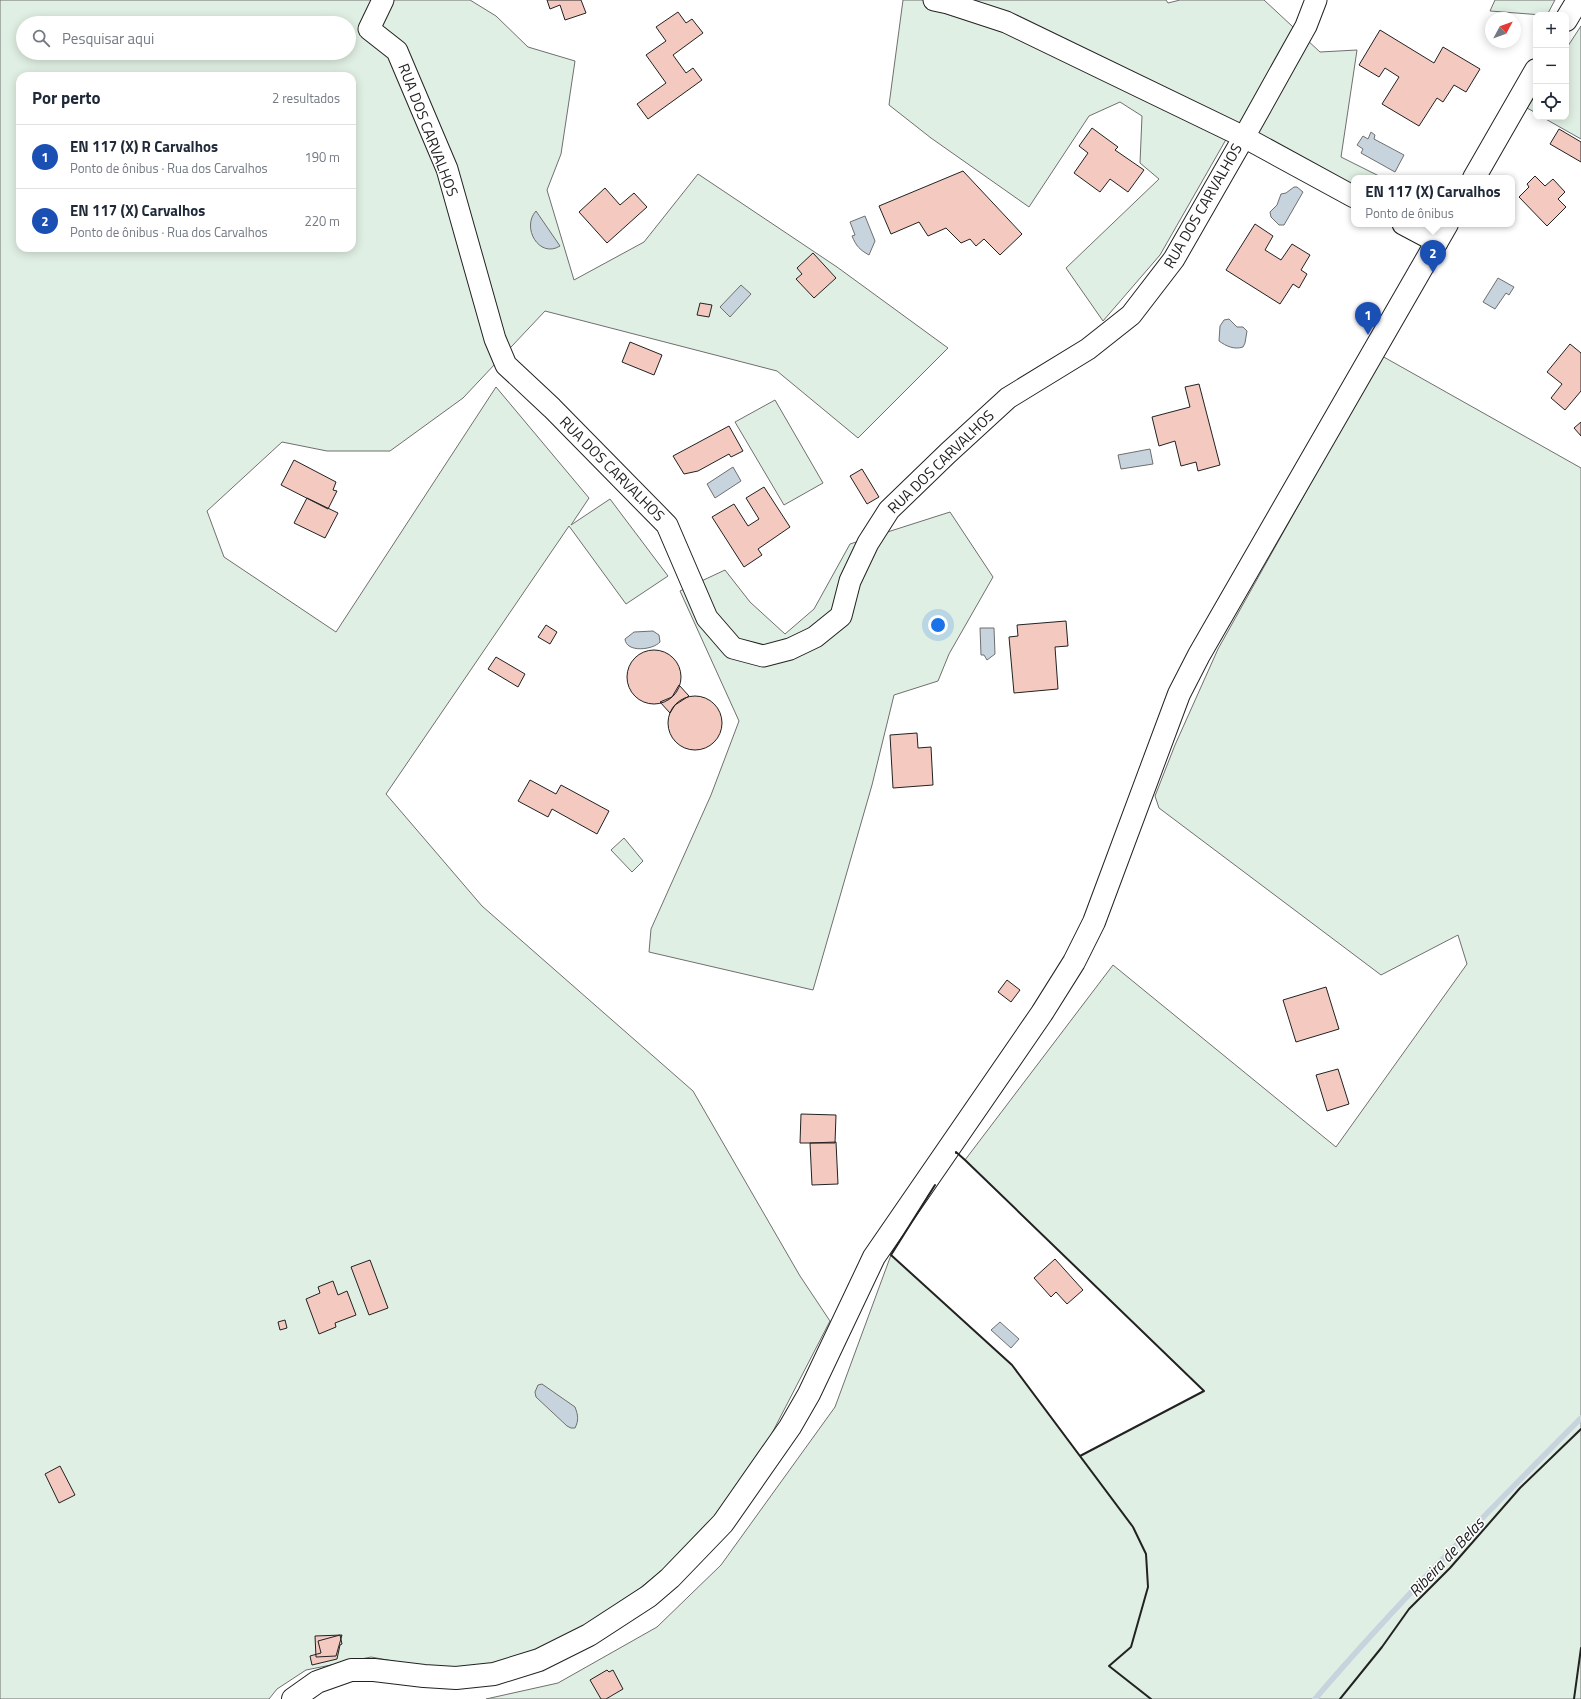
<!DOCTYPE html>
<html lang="pt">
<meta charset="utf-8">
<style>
:root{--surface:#fff;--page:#f6f6f7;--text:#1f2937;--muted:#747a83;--line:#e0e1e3;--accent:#c62828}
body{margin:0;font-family:"Titillium Web",sans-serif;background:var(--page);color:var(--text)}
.controls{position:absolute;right:12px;top:12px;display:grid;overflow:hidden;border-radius:8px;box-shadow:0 2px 10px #0003}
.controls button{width:36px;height:36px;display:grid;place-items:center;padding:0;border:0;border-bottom:1px solid var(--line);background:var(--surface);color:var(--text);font:20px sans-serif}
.compass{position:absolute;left:1485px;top:12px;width:36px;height:36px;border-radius:50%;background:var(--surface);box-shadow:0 2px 10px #0003;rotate:49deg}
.you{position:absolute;left:938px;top:625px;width:14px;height:14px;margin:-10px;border:3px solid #fff;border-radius:50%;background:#1a73e8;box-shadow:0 0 0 6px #1a73e833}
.badge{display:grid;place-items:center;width:26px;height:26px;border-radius:50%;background:var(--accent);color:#fff;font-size:13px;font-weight:700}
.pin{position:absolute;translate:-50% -33px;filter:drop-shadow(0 1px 2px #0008)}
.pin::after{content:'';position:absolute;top:21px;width:14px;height:12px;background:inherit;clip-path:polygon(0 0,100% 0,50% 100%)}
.popup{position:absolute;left:1351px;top:175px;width:164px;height:52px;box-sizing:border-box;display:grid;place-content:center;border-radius:8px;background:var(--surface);filter:drop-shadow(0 1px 3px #0005);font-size:13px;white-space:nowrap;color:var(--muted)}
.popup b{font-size:15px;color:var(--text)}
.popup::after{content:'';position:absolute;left:50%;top:100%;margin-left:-8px;border:8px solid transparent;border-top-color:var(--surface)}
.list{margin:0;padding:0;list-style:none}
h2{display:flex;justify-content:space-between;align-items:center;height:52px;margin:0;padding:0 16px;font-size:17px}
h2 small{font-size:13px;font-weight:400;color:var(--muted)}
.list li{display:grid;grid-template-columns:26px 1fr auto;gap:12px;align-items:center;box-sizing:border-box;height:64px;padding:0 16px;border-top:1px solid var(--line)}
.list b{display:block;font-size:15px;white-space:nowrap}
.list p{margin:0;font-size:13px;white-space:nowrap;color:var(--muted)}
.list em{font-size:13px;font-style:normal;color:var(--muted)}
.icon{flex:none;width:22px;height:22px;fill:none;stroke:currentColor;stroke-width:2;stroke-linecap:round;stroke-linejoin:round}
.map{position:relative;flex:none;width:1581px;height:1699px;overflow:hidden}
.search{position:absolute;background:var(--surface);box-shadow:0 2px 10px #0003;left:16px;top:16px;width:340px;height:44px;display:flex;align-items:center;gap:10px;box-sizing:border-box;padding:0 14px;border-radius:22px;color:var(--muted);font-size:15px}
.panel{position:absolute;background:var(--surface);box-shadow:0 2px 10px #0003;left:16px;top:72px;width:340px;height:180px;border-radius:12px}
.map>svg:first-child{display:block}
.green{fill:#e0efe3;stroke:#6f6f6f;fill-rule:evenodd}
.water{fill:#c7d3dd;stroke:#6f6f6f}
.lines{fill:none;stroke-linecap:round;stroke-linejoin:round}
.stream{stroke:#c7d3dd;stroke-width:5.5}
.building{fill:#f3c9c0;stroke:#222}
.minor-casing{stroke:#222;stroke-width:23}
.major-casing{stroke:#222;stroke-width:24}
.minor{stroke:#fff;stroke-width:21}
.major{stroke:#fff;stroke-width:22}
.wall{stroke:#222;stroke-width:2}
.labels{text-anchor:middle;stroke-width:3;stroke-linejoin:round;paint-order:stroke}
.street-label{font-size:15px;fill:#222;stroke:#fff}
.water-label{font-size:16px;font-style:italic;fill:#222;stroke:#fff}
</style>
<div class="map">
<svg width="1581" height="1699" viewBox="0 0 1581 1699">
<rect width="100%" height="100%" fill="#fff"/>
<path class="green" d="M 0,0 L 470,0 L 496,16 L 528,47 L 575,61 L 561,154 L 547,190 L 574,280 L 644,242 L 698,174 L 837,267 L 948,348 L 858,438 L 777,371 L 545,311 L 463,398 L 390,451 L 327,451 L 282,442 L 207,511 L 224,557 L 336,632 L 496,387 L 589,498 L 571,525 L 610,499 L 668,576 L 626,604 L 569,526 L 386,794 L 482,906 L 693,1091 L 800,1276 L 830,1321 L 770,1437 L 695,1543 L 639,1589 L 582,1627 L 523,1656 L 477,1667 L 443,1670 L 371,1657 L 306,1670 L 277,1689 L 269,1699 L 0,1699 ZM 23,23 L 349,23 L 349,53 L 23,53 ZM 20,76 L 352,76 L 352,248 L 20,248 Z
M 903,0 L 1166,0 L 1168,3 L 1180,0 L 1264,0 L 1320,52 L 1357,50 L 1341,157 L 1383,178 L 1354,178 L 1354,188 L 1236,122 L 1160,255 L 1103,321 L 1066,268 L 1159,179 L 1140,163 L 1142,116 L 1120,102 L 1089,116 L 1029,207 L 931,138 L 889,105 Z
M 1495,0 L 1555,0 L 1547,15 L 1542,15 L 1490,11 Z
M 1581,26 L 1581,139 L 1542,117 L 1566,117 L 1566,49 Z
M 1536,94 L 1536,113 L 1527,108 Z
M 1382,356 L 1581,468 L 1581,1699 L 486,1699 L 558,1683 L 657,1627 L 721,1565 L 835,1407 L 891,1255 L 1012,1365 L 1080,1456 L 1204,1391 L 965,1160 L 1113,965 L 1336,1147 L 1467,964 L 1458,935 L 1381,975 L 1159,808 L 1155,796 L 1175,745 L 1218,649 Z
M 775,400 L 823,483 L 784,505 L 735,422 Z
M 950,512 L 993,577 L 949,654 L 938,681 L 894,695 L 872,785 L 813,990 L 649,952 L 651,929 L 711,795 L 739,721 L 680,591 L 725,570 L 750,602 L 785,634 L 814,609 L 850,544 Z
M 624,838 L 643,861 L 632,872 L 611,850 Z"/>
<path class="water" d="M 1371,132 L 1375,135 L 1374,139 L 1404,155 L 1395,172 L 1361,153 L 1363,149 L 1357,145 L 1363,136 L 1368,139 Z
M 1294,187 L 1297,187 L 1303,192 L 1284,225 L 1279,225 L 1271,217 L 1270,212 L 1277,205 L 1281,194 L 1286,193 Z
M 536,211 L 560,246 C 539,259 521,227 536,211 Z
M 865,216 L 875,241 L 869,255 C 860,250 856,246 852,236 L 855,235 L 850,222 Z
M 1498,278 L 1514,287 L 1509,295 L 1506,293 L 1495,309 L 1483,302 Z
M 741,285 L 751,294 L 730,317 L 720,307 Z
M 1229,319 L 1237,327 L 1243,327 L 1247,331 L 1245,343 L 1243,347 C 1234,350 1226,346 1219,341 L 1220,326 L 1224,320 Z
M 1150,449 L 1153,464 L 1121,469 L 1118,455 Z
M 733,467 L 741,481 L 715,498 L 707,484 Z
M 980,628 L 994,628 L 995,654 L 987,660 L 984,655 L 981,655 Z
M 653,631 L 659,635 L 660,642 C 653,650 626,653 625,639 L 634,632 Z
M 1000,1322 L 1019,1339 L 1011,1348 L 991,1330 Z
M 542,1384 L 575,1407 C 578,1415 579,1420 575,1428 L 571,1428 L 567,1426 L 536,1397 L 535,1392 L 538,1385 Z"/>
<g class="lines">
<path class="stream" d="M 1315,1699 C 1399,1601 1490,1510 1581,1418"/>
</g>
<path class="building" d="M 547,0 L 581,0 L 586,13 L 565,20 L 560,5 L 550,9 Z
M 678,12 L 686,23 L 692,19 L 703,33 L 673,55 L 686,73 L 693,68 L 702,80 L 648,119 L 637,104 L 666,83 L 646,55 L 666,41 L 656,27 Z
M 1380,30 L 1434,63 L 1443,47 L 1480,69 L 1466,92 L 1454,85 L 1443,102 L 1437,98 L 1419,126 L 1382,104 L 1399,77 L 1385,68 L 1379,77 L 1359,65 Z
M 1092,128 L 1118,147 L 1115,150 L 1144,170 L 1128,192 L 1110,179 L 1100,192 L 1074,173 L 1088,153 L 1079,146 Z
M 1559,129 L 1581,142 L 1581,162 L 1550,144 Z
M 963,171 L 1022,234 L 1000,255 L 984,239 L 976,246 L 970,239 L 961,243 L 946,228 L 928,236 L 919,222 L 891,234 L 879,206 Z
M 1535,176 L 1545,186 L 1553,179 L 1565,192 L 1558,199 L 1566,207 L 1547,226 L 1519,197 L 1529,187 L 1527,184 Z
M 605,188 L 620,205 L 634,193 L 647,207 L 607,243 L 579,212 Z
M 1255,224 L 1273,236 L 1265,250 L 1281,260 L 1292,244 L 1310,255 L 1301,270 L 1307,274 L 1299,288 L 1293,284 L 1280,304 L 1226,270 Z
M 813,253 L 836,278 L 814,298 L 796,279 L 802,274 L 797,268 Z
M 700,303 L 712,305 L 709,317 L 697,315 Z
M 630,342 L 662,355 L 654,375 L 622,362 Z
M 1570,344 L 1581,353 L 1581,391 L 1565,410 L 1551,398 L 1562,384 L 1547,372 Z
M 1199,384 L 1220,465 L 1198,471 L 1196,462 L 1181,466 L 1175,441 L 1159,446 L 1152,417 L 1190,407 L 1185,387 Z
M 1581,422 L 1581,436 L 1574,428 Z
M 729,426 L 743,451 L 731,457 L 729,454 L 698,471 L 684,474 L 673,456 Z
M 294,460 L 336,482 L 333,490 L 337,491 L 328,509 L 281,485 Z
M 862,469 L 879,497 L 867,504 L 850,476 Z
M 764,487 L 790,527 L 758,549 L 762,555 L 744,567 L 712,517 L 734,504 L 748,526 L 759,519 L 746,498 Z
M 307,498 L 338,513 L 325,538 L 294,523 Z
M 1066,621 L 1068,646 L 1055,647 L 1058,689 L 1014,693 L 1009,637 L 1018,636 L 1017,625 Z
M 546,625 L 557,632 L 550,644 L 538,637 Z
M627 677a27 27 0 1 1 54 0a27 27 0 1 1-54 0Z
M 496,657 L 525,674 L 518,687 L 488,669 Z
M 679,685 L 689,696 L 675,705 L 670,713 L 660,702 L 672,697 Z
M668 723a27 27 0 1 1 54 0a27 27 0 1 1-54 0Z
M 917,733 L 918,748 L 931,747 L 933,785 L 893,788 L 890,735 Z
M 530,780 L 556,794 L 561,785 L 609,811 L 597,834 L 552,809 L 548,817 L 518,801 Z
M 1007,980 L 1020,990 L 1011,1002 L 998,992 Z
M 1326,987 L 1339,1029 L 1296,1042 L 1283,1000 Z
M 1338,1069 L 1349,1104 L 1327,1111 L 1316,1075 Z
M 801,1114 L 836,1115 L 835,1143 L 800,1143 Z
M 836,1142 L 838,1184 L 812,1185 L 810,1143 Z
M 1055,1259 L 1083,1290 L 1067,1304 L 1056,1292 L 1051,1297 L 1034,1278 Z
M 370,1260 L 388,1308 L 369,1315 L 351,1267 Z
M 333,1281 L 338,1295 L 347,1291 L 356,1315 L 335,1323 L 336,1327 L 319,1334 L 306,1299 L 320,1293 L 318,1287 Z
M 285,1320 L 287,1328 L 280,1330 L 278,1322 Z
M 60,1466 L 75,1495 L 59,1503 L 45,1474 Z
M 340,1635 L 342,1644 L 340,1645 L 337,1659 L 312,1665 L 310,1656 L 321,1653 L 318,1641 Z
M 342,1635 L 336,1656 L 316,1657 L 315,1636 Z
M 607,1670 L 609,1672 L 613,1670 L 623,1689 L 606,1699 L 601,1699 L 590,1680 Z"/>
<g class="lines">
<defs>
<path id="minor" d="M 383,0 L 369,29 L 397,51 L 447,169 L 495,339 L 506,365 L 552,408 L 667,525 L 707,618 L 733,648 L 763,656 L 790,649 L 815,637 L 841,616 L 850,581 L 868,543 L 889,510 L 948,453 L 1008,398 L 1088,349 L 1131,315 L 1174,259 L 1244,137 L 1006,22 L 948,3 L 934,0
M 1316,0 L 1306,26 L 1244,137 L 1354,197
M 1403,224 L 1437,242"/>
<path id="major" d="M 1566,20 L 1578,0
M 1474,178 L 1536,70
M 293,1699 L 317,1682 L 351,1670 L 374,1670 L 424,1676 L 456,1678 L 494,1674 L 539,1660 L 589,1635 L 649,1596 L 670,1578 L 723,1523 L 790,1427 L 809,1394 L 874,1257 L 1042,1013 L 1074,962 L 1094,922 L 1179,694 L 1199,655 L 1447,224"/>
</defs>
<use href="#minor" class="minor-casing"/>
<use href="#major" class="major-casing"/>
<use href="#minor" class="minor"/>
<use href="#major" class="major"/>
<path class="wall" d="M 956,1153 L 956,1152 L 965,1160 L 1204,1391 L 1080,1456
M 935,1185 L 891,1255 L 1012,1365 L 1133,1527 L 1146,1554 L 1148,1587 L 1131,1647 L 1109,1666 L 1151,1699
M 1340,1699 L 1382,1647 L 1409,1609 L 1450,1568 L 1520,1488 L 1581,1429
M 1574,1699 L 1581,1648"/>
</g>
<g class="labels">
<g class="street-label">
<text transform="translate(428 130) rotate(69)" y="5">RUA DOS CARVALHOS</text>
<text transform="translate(1203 206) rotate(-60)" y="5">RUA DOS CARVALHOS</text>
<text transform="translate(941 462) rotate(-44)" y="5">RUA DOS CARVALHOS</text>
<text transform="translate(612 469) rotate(45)" y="5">RUA DOS CARVALHOS</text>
</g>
<g class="water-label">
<text transform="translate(1446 1557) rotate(-47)" y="6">Ribeira de Belas</text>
</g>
</g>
</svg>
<div class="controls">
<button>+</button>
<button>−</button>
<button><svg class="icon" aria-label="locate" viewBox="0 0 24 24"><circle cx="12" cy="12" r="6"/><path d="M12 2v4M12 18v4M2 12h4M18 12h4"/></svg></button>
</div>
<svg class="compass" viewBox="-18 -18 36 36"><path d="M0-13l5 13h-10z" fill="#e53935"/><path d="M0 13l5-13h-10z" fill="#747a83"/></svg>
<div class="you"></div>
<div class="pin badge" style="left:1368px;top:335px;background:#1a4fb4">1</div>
<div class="pin badge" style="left:1433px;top:273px;background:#1a4fb4">2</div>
<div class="popup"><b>EN 117 (X) Carvalhos</b>Ponto de ônibus</div>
<div class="search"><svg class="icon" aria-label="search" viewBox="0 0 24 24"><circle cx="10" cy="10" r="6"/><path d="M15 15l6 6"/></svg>Pesquisar aqui</div>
<section class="panel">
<h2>Por perto<small>2 resultados</small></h2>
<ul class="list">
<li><span class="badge" style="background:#1a4fb4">1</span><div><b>EN 117 (X) R Carvalhos</b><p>Ponto de ônibus · Rua dos Carvalhos</p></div><em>190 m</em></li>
<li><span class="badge" style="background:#1a4fb4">2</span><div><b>EN 117 (X) Carvalhos</b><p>Ponto de ônibus · Rua dos Carvalhos</p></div><em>220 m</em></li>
</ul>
</section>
</div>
